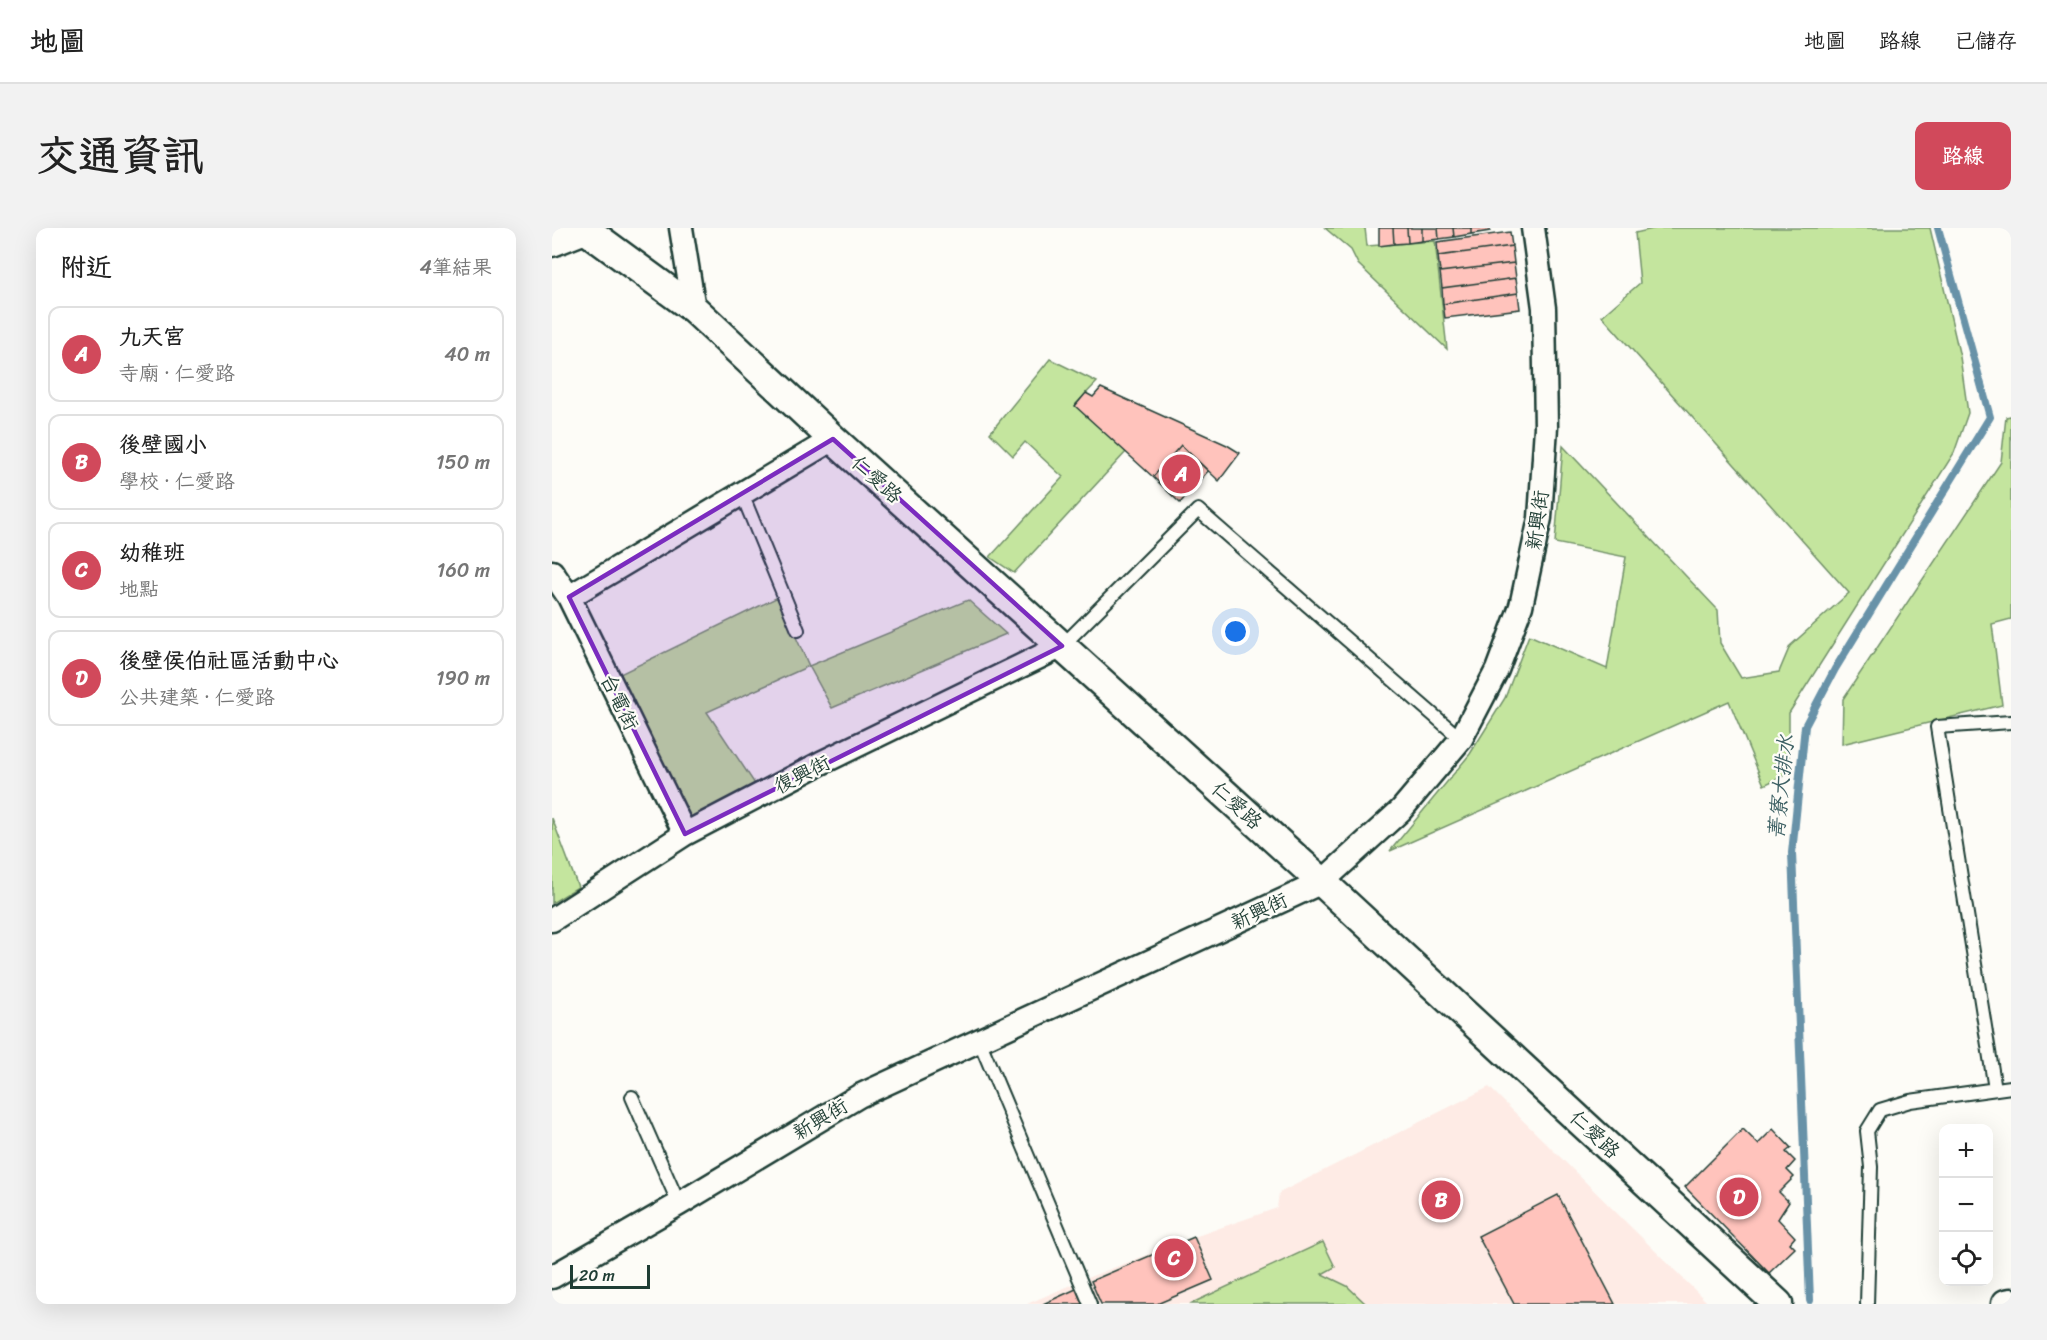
<!DOCTYPE html>
<html lang="zh-TW">
<meta charset="utf-8">
<style>
:root{--surface:#fff;--page:#f2f2f2;--text:#222;--muted:#767676;--line:#e0e0e0;--accent:#d1495b}
body{margin:0;font-family:Sriracha,"LXGW WenKai TC",sans-serif;background:var(--page);color:var(--text)}
.controls{position:absolute;right:18px;bottom:18px;display:grid;overflow:hidden;border-radius:12px;box-shadow:0 6px 24px #0002}
.controls button{width:54px;height:54px;display:grid;place-items:center;padding:0;border:0;border-bottom:2px solid var(--line);background:var(--surface);color:var(--text);font:30px sans-serif}
.scale{position:absolute;left:18px;bottom:15px;width:80px;box-sizing:border-box;padding-left:6px;border:3px solid #1f3d34;border-top:0;font-size:16px;line-height:21px;white-space:nowrap;color:#1f3d34;-webkit-text-stroke:4px #fdfcf7;paint-order:stroke}
.you{position:absolute;left:684px;top:404px;width:21px;height:21px;margin:-15px;border:4px solid #fff;border-radius:50%;background:#1a73e8;box-shadow:0 0 0 9px #1a73e833}
.badge{display:grid;place-items:center;width:39px;height:39px;border-radius:50%;background:var(--accent);color:#fff;font-size:20px;font-weight:700}
.pin{position:absolute;translate:-50% -50%;border:3px solid #fff;box-shadow:0 2px 6px #0006}
.list{margin:0;padding:0;list-style:none}
h2{display:flex;justify-content:space-between;align-items:center;height:78px;margin:0;padding:0 24px;font-size:26px}
h2 small{font-size:20px;font-weight:400;color:var(--muted)}
.list li{display:grid;grid-template-columns:39px 1fr auto;gap:18px;align-items:center;box-sizing:border-box;height:96px;margin:0 12px 12px;padding:0 12px;border:2px solid var(--line);border-radius:12px}
.list b{display:block;font-size:22px;white-space:nowrap}
.list p{margin:0;font-size:20px;white-space:nowrap;color:var(--muted)}
.list em{font-size:20px;font-style:normal;color:var(--muted)}
.icon{flex:none;width:33px;height:33px;fill:none;stroke:currentColor;stroke-width:2;stroke-linecap:round;stroke-linejoin:round}
.map{position:relative;flex:none;width:1459px;height:1076px;overflow:hidden;border-radius:12px}
header{display:flex;align-items:center;gap:36px;box-sizing:border-box;height:84px;padding:0 30px;background:var(--surface);border-bottom:2px solid var(--line)}
header strong{font-size:28px}
nav{display:flex;gap:33px;margin-inline-start:auto;font-size:21px}
.intro{display:flex;align-items:center;justify-content:space-between;box-sizing:border-box;height:144px;padding:0 36px}
h1{margin:0;font-size:42px}
.button{padding:15px 27px;border-radius:12px;background:var(--accent);color:#fff;font-size:21px;font-weight:700}
main{display:flex;gap:36px;padding:0 36px}
aside{flex:1;background:var(--surface);border-radius:12px;box-shadow:0 6px 24px #0002}
.map>svg:first-child{display:block}
.built{fill:#feebe5}
.green{fill:#c4e59e;stroke:#729169;stroke-width:1.5}
.lines{fill:none;stroke-linecap:round;stroke-linejoin:round}
.stream{stroke:#6892a8;stroke-width:8}
.building{fill:#ffc3bc;stroke:#1f3d34;stroke-width:1.5}
.service-casing{stroke:#1f3d34;stroke-width:16}
.minor-casing{stroke:#1f3d34;stroke-width:27}
.tertiary-casing{stroke:#1f3d34;stroke-width:33}
.service{stroke:#fdfcf7;stroke-width:12}
.minor{stroke:#fdfcf7;stroke-width:22}
.tertiary{stroke:#fdfcf7;stroke-width:28}
.marked{fill:#7b2cbf;fill-opacity:0.2;stroke:#7b2cbf;stroke-width:4.5;stroke-linejoin:round}
.labels{text-anchor:middle;stroke-width:4.5;stroke-linejoin:round;paint-order:stroke}
.street-label{font-size:20px;fill:#1f3d34;stroke:#fdfcf7}
.water-label{font-size:21px;font-style:italic;fill:#3d6064;stroke:#fdfcf7}
</style>
<header>
<strong>地圖</strong>
<nav><a>地圖</a><a>路線</a><a>已儲存</a></nav>
</header>
<div class="intro"><h1>交通資訊</h1><a class="button">路線</a></div>
<main>
<aside>
<h2>附近<small>4筆結果</small></h2>
<ul class="list">
<li><span class="badge">A</span><div><b>九天宮</b><p>寺廟 · 仁愛路</p></div><em>40 m</em></li>
<li><span class="badge">B</span><div><b>後壁國小</b><p>學校 · 仁愛路</p></div><em>150 m</em></li>
<li><span class="badge">C</span><div><b>幼稚班</b><p>地點</p></div><em>160 m</em></li>
<li><span class="badge">D</span><div><b>後壁侯伯社區活動中心</b><p>公共建築 · 仁愛路</p></div><em>190 m</em></li>
</ul>
</aside>
<div class="map">
<svg width="1459" height="1076" viewBox="0 0 1459 1076">
<rect width="100%" height="100%" fill="#fdfcf7"/>
<filter id="ink" filterUnits="userSpaceOnUse"><feTurbulence type="fractalNoise" baseFrequency=".0167" numOctaves="2"/><feDisplacementMap in="SourceGraphic" scale="12" xChannelSelector="R" yChannelSelector="G"/><feConvolveMatrix kernelMatrix="1 2 1 2 8 2 1 2 1" color-interpolation-filters="sRGB"/></filter>
<g filter="url(#ink)">
<path class="built" d="M 937,859 L 1157,1076 L 475,1076 L 540,1048 L 642,1009 L 725,980 L 727,965 Z"/>
<path class="green" d="M 773,0 L 813,0 L 815,18 L 883,13 L 895,121 L 806,36 L 799,22 Z
M 1105,0 L 1378,0 L 1408,129 L 1416,185 L 1402,225 L 1237,485 L 1237,545 L 1212,557 L 1177,473 L 838,623 L 918,526 L 953,470 L 977,407 L 1055,441 L 1074,329 L 1003,315 L 1011,218 L 1166,382 L 1168,415 L 1189,450 L 1227,444 L 1238,418 L 1297,365 L 1050,88 L 1088,55 L 1083,5 Z
M 498,131 L 545,154 L 524,176 L 574,224 L 462,345 L 438,329 L 511,249 L 473,214 L 461,228 L 438,205 Z
M 1459,188 L 1459,391 L 1440,396 L 1450,477 L 1290,516 L 1291,471 L 1449,234 L 1454,189 Z
M 226,369 L 257,438 L 416,372 L 454,406 L 280,480 L 257,438 L 155,484 L 205,559 L 142,596 L 66,447 Z
M 0,590 L 26,659 L 0,675 Z
M 771,1014 L 783,1039 L 770,1046 L 795,1058 L 814,1076 L 638,1076 Z"/>
<g class="lines">
<path class="stream" d="M 1258,1072 L 1240,625 L 1253,498 L 1283,441 L 1438,189 L 1386,0"/>
</g>
<path class="building" d="M 827,0 L 841,0 L 842,16 L 827,18 Z
M 841,0 L 855,0 L 856,15 L 842,16 Z
M 855,0 L 870,0 L 870,13 L 856,15 Z
M 870,0 L 886,0 L 887,11 L 870,13 Z
M 886,0 L 901,0 L 902,9 L 887,11 Z
M 901,0 L 919,0 L 919,6 L 902,9 Z
M 919,0 L 938,0 L 938,3 L 919,6 Z
M 958,4 L 960,18 L 886,28 L 885,14 Z
M 960,18 L 962,35 L 888,44 L 886,28 Z
M 962,35 L 964,50 L 890,60 L 888,44 Z
M 964,50 L 966,65 L 891,76 L 890,60 Z
M 966,65 L 968,81 L 893,90 L 891,76 Z
M 549,160 L 675,217 L 688,225 L 667,253 L 629,217 L 601,249 L 523,178 L 534,165 L 541,169 Z
M 629,217 L 656,243 L 628,275 L 601,249 Z
M 1191,901 L 1206,916 L 1221,901 L 1239,920 L 1234,924 L 1243,933 L 1235,942 L 1242,949 L 1227,964 L 1237,974 L 1226,991 L 1243,1009 L 1238,1015 L 1243,1020 L 1217,1045 L 1133,959 Z
M 1006,967 L 1063,1076 L 962,1076 L 926,1008 Z
M 642,1009 L 661,1052 L 605,1076 L 549,1076 L 539,1053 Z
M 535,1056 L 544,1076 L 491,1076 Z"/>
<g class="lines">
<defs>
<path id="service" d="M 190,266 L 246,402
M 510,418 L 646,282 L 909,511
M 427,812 L 538,1076
M 1443,861 L 1385,499 L 1459,494
M 80,869 L 127,976
M 1315,1076 L 1319,939 L 1315,903 L 1328,882 L 1358,873 L 1459,859"/>
<path id="minor" d="M 129,0 L 142,81
M 0,344 L 17,369 L 133,606
M 17,369 L 281,211
M 0,692 L 133,606 L 269,535 L 510,418
M 0,1049 L 127,976 L 307,868 L 770,654 L 849,582 L 909,511 L 945,442 L 969,378 L 988,290 L 994,199 L 992,80 L 981,0"/>
<path id="tertiary" d="M 0,14 L 33,1 L 142,81 L 281,211 L 770,654 L 1226,1076
M 1454,1076 L 1459,1075"/>
</defs>
<use href="#service" class="service-casing"/>
<use href="#minor" class="minor-casing"/>
<use href="#tertiary" class="tertiary-casing"/>
<use href="#service" class="service"/>
<use href="#minor" class="minor"/>
<use href="#tertiary" class="tertiary"/>
</g>
</g>
<path class="marked" d="M 281,211 L 510,418 L 133,606 L 17,369 Z"/>
<g class="labels">
<g class="street-label">
<text transform="translate(325 251) rotate(42)" y="7">仁愛路</text>
<text transform="translate(985 292) rotate(-82)" y="7">新興街</text>
<text transform="translate(68 474) rotate(64)" y="7">台電街</text>
<text transform="translate(250 546) rotate(-27)" y="7">復興街</text>
<text transform="translate(685 577) rotate(42)" y="7">仁愛路</text>
<text transform="translate(707 683) rotate(-25)" y="7">新興街</text>
<text transform="translate(268 891) rotate(-31)" y="7">新興街</text>
<text transform="translate(1043 906) rotate(43)" y="7">仁愛路</text>
</g>
<g class="water-label">
<text transform="translate(1229 559) rotate(-84)" y="7">菁寮大排水</text>
</g>
</g>
</svg>
<div class="controls">
<button>+</button>
<button>−</button>
<button><svg class="icon" aria-label="locate" viewBox="0 0 24 24"><circle cx="12" cy="12" r="6"/><path d="M12 2v4M12 18v4M2 12h4M18 12h4"/></svg></button>
</div>
<div class="scale">20 m</div>
<div class="you"></div>
<div class="pin badge" style="left:629px;top:246px">A</div>
<div class="pin badge" style="left:889px;top:972px">B</div>
<div class="pin badge" style="left:622px;top:1030px">C</div>
<div class="pin badge" style="left:1187px;top:969px">D</div>
</div>
</main>
